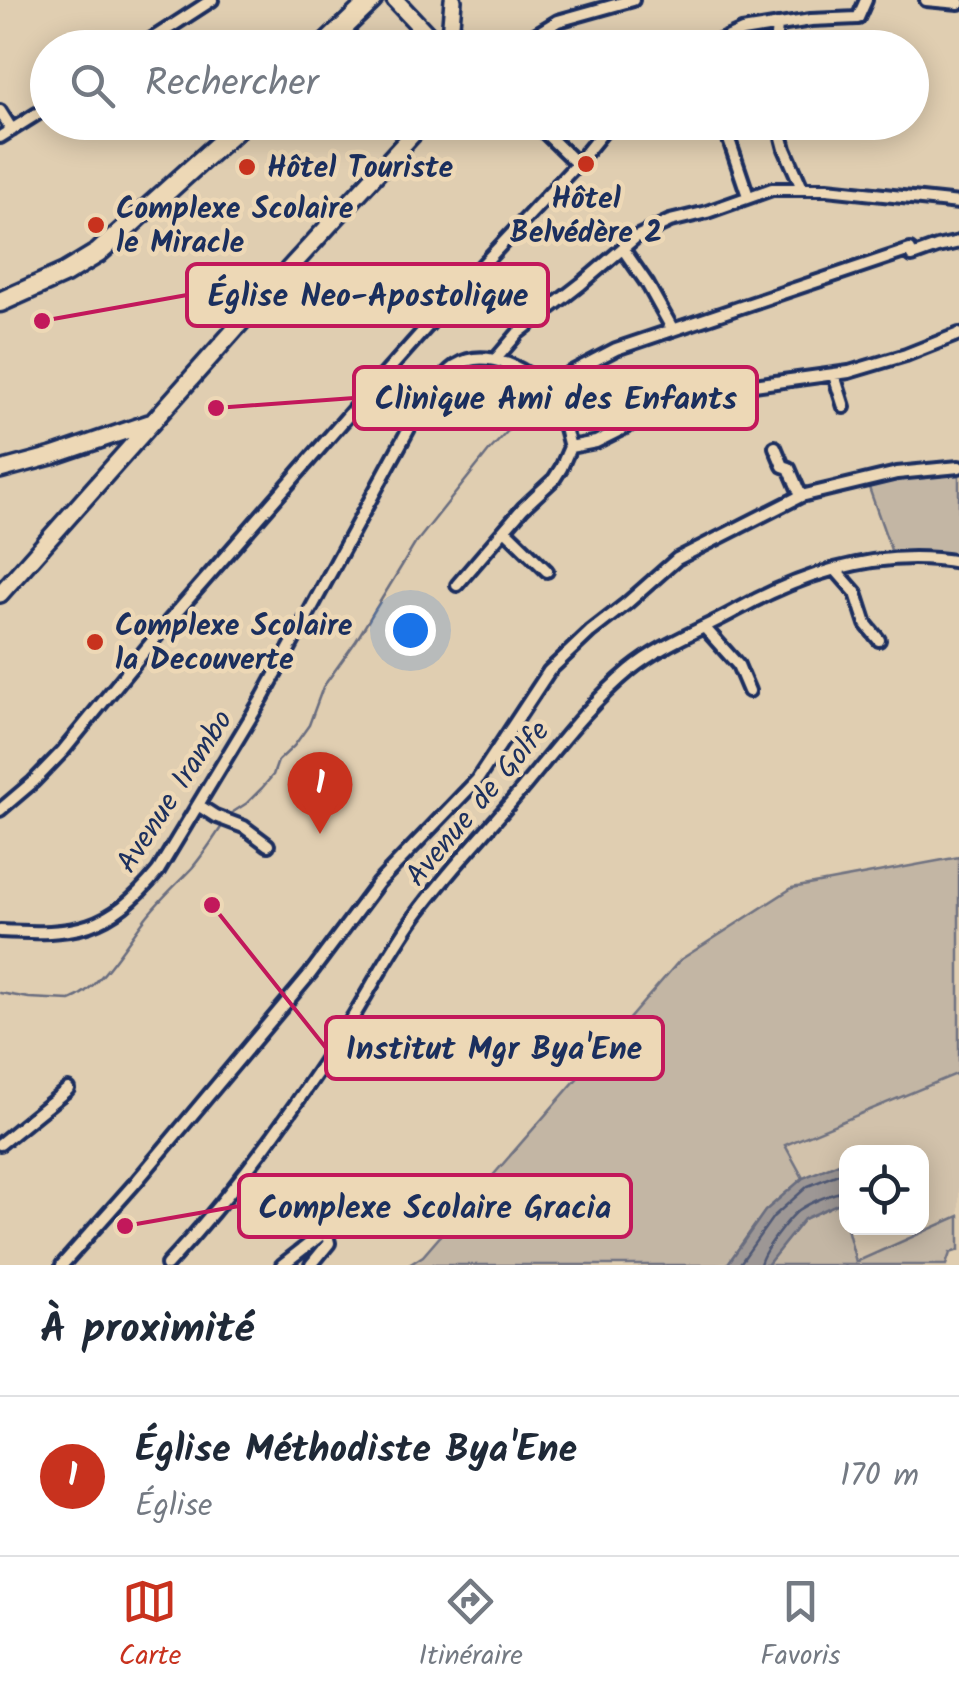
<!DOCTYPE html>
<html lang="fr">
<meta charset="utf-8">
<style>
:root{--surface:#fff;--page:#f6f6f7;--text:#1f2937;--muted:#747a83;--line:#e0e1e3;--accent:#c8321e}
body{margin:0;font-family:Kalam,sans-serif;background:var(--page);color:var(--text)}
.controls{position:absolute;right:30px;bottom:30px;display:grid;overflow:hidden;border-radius:20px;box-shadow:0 5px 25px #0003}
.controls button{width:90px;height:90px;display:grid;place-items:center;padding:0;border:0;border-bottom:2px solid var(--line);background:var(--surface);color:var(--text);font:50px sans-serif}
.you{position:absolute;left:410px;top:630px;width:35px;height:35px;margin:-25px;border:8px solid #fff;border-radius:50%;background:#1a73e8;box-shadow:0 0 0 15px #1a73e833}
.badge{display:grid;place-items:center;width:65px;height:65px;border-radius:50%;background:var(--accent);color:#fff;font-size:32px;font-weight:700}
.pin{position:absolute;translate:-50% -82px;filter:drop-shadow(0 2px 5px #0008)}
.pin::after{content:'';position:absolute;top:52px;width:35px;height:30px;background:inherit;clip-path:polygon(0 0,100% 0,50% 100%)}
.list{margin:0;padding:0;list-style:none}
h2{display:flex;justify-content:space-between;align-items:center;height:130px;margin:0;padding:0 40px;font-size:42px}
h2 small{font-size:32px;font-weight:400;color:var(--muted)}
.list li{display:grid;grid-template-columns:65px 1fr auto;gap:30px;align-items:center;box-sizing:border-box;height:160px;padding:0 40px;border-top:2px solid var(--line)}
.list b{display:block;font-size:38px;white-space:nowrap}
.list p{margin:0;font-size:32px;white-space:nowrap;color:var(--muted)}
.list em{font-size:32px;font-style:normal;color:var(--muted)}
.icon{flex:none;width:55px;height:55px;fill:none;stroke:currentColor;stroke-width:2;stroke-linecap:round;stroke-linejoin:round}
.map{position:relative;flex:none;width:959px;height:1265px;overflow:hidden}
.search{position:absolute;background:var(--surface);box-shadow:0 5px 25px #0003;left:30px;right:30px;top:30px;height:110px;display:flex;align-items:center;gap:25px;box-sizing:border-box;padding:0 35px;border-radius:55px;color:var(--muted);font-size:38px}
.sheet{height:290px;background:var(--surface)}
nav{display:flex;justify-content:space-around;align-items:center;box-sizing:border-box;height:140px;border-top:2px solid var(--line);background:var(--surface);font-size:28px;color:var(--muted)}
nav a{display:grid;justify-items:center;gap:5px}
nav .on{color:var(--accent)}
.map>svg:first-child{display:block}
.built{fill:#d2c2ab}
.green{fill:#c3b6a4;stroke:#6f7281;stroke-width:2.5}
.water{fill:#9d9795;stroke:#696d7f;stroke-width:2.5}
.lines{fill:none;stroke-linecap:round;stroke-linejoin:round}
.shore{stroke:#4f5974;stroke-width:2.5}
.stream{stroke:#696d7f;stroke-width:2.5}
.street-casing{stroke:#1b2f5e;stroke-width:18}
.secondary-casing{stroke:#1b2f5e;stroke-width:22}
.primary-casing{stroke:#1b2f5e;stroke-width:25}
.street{stroke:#edd8b6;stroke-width:10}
.secondary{stroke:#edd8b6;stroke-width:15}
.primary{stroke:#edd8b6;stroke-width:18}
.poi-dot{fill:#c8321e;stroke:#edd8b6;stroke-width:4}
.labels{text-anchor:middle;stroke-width:9;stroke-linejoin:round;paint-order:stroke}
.poi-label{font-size:30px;font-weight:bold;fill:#1b2f5e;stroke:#edd8b6;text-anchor:start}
.street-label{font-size:30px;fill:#1b2f5e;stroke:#edd8b6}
.leader{fill:none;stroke:#c2185b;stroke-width:4}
.callout-dot{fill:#c2185b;stroke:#edd8b6;stroke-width:4}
.callout{fill:#edd8b6;stroke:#c2185b;stroke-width:4}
.callout-label{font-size:32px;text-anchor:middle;font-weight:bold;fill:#1b2f5e}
</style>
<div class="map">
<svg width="959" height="1265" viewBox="0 0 959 1265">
<rect width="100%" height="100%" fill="#e0ceb1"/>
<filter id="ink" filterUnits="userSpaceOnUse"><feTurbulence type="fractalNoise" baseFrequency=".01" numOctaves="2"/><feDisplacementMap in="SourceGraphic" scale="20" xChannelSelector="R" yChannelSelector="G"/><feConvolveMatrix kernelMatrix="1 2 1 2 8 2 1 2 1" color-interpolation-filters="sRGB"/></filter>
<g filter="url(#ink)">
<path class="built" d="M 959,1073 L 959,1216 L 856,1262 L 840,1202 L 846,1200 L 846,1228 L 922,1228 L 922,1152 L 912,1152 L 909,1145 L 874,1152 L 846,1152 L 846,1160 L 803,1178 L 785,1145 Z"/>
<path class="green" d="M 959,475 L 959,568 L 891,550 L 868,485 L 908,476 Z
M 959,857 L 959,1073 L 785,1145 L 803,1178 L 765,1211 L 727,1265 L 409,1265 L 423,1256 L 680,960 L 792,888 Z
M 840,1202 L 856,1262 L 959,1216 L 959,1250 L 950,1253 L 946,1265 L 767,1265 L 804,1219 Z"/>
<path class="water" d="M 846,1160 L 846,1200 L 804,1219 L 767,1265 L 727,1265 L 765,1211 L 803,1178 Z"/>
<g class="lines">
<path class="shore" d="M 739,1265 L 773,1217 L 808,1186 L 846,1171
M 760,1265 C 762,1252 788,1219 799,1210 C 811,1202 832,1193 846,1191"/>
<path class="stream" d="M 230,814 L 247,803 L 262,788 L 273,775 L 278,761 L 294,746 L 309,725 L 323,687 L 356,641 L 415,544 L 489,451 L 542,395
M 0,993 L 29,998 L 70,1000 C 99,990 125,944 144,920 C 158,901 176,885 192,868 C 204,854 214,838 224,823"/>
<defs>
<path id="street" d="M 926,0 L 959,3
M 138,48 L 212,0
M 513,48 L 558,21 L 633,0
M 704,48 L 742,31 L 811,20 L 858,18 L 866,0
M 775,48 L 777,25
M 0,111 L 12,130
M 534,122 L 577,164
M 723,122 L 748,196
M 778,122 L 785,149 L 802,188
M 0,137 L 48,107
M 623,249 L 648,285 L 673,330
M 495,360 L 518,333 L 581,284 L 636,237 L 670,221 L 707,212 L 772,189 L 827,189 L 959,203
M 834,375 L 844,407
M 543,387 L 616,349 L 910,250 L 912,256 L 937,247 L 959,242
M 570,447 L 596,442 L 642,419 L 717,392 L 739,387 L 849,372 L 906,355 L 959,334
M 775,447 L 783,466 L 789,468 L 801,496
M 505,530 L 547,571
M 835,569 L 856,593 L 866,624 L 879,640
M 457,585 L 523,508 L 554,479 L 561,468 L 570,447
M 705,628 L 738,665 L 749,691
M 198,805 L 215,816 L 244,827 L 268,845
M 0,810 L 33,782 L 63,751 L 169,621 L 359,403 L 473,275 L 577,164 L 611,122
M 0,931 C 76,935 108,932 158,871 L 263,697 L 413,421 C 425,403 437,379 455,366 C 486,346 532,370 551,396 C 562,411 565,429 570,447
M 343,1033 L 377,1042 L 398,1041
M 0,1144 L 68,1089
M 62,1265 L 135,1183 L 310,974 L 378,883 L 477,780 L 549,671 L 590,632 L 626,604 L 677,559 L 801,496 L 897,473 L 959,467
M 167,1265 C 234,1193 292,1113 345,1030 C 369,992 390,951 416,915 C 449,870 488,830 523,788 C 557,747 589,704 630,670 C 660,645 701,630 735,611 C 803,573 880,548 959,562
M 282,1265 L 326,1231 L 362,1211
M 311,1265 L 329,1243 L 326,1231"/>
<path id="secondary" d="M 395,0 L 440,48
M 449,48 L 453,0
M 0,470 L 52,456 L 149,423
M 0,594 L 276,283 L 424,122"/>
<path id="primary" d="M 322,48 L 372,0
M 0,302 L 65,273 L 98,253 L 244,122"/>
</defs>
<use href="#street" class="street-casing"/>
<use href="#secondary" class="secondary-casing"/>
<use href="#primary" class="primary-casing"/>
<use href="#street" class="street"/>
<use href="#secondary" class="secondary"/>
<use href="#primary" class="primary"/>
</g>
</g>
<g class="poi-dot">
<circle cx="586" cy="164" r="10"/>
<circle cx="247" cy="167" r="10"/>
<circle cx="96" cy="225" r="10"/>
<circle cx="95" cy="642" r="10"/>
</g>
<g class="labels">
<g class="poi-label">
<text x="267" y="177">Hôtel Touriste</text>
<text x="586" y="208" text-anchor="middle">Hôtel<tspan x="586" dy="34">Belvédère 2</tspan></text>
<text x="116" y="218">Complexe Scolaire<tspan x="116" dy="34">le Miracle</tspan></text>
<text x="115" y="635">Complexe Scolaire<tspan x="115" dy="34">la Decouverte</tspan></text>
</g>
<g class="street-label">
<text transform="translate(174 791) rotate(-57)" y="10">Avenue Irambo</text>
<text transform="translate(477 803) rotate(-50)" y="10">Avenue de Golfe</text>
</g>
</g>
<path class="leader" d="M42 321L187 295M216 408L354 398M212 905L326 1048M125 1226L239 1206"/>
<g class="callout-dot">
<circle cx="42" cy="321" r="10"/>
<circle cx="216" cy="408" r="10"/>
<circle cx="212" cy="905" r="10"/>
<circle cx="125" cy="1226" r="10"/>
</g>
<g class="callout">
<rect x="187" y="264" width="361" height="62" rx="10"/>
<rect x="354" y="367" width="403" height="62" rx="10"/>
<rect x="326" y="1017" width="337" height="62" rx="10"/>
<rect x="239" y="1175" width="392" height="62" rx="10"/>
</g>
<g class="callout-label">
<text x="368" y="306">Église Neo-Apostolique</text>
<text x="556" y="409">Clinique Ami des Enfants</text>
<text x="494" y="1059">Institut Mgr Bya'Ene</text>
<text x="435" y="1218">Complexe Scolaire Gracia</text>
</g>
</svg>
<div class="controls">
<button><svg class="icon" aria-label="locate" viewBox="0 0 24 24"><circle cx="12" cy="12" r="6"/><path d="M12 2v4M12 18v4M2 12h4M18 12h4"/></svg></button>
</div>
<div class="you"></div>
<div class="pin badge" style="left:320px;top:834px">1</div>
<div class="search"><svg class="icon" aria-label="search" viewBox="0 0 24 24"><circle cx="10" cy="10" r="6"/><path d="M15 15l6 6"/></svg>Rechercher</div>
</div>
<section class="sheet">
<h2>À proximité<small></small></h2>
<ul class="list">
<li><span class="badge">1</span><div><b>Église Méthodiste Bya'Ene</b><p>Église</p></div><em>170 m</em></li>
</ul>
</section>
<nav>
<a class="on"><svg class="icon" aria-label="map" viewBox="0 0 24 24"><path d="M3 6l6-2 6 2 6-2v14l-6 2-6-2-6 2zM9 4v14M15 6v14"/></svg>Carte</a>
<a><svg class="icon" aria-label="directions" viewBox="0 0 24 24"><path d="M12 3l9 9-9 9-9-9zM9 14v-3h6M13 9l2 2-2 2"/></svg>Itinéraire</a>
<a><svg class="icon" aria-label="saved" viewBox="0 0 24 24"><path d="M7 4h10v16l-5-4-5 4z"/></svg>Favoris</a>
</nav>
